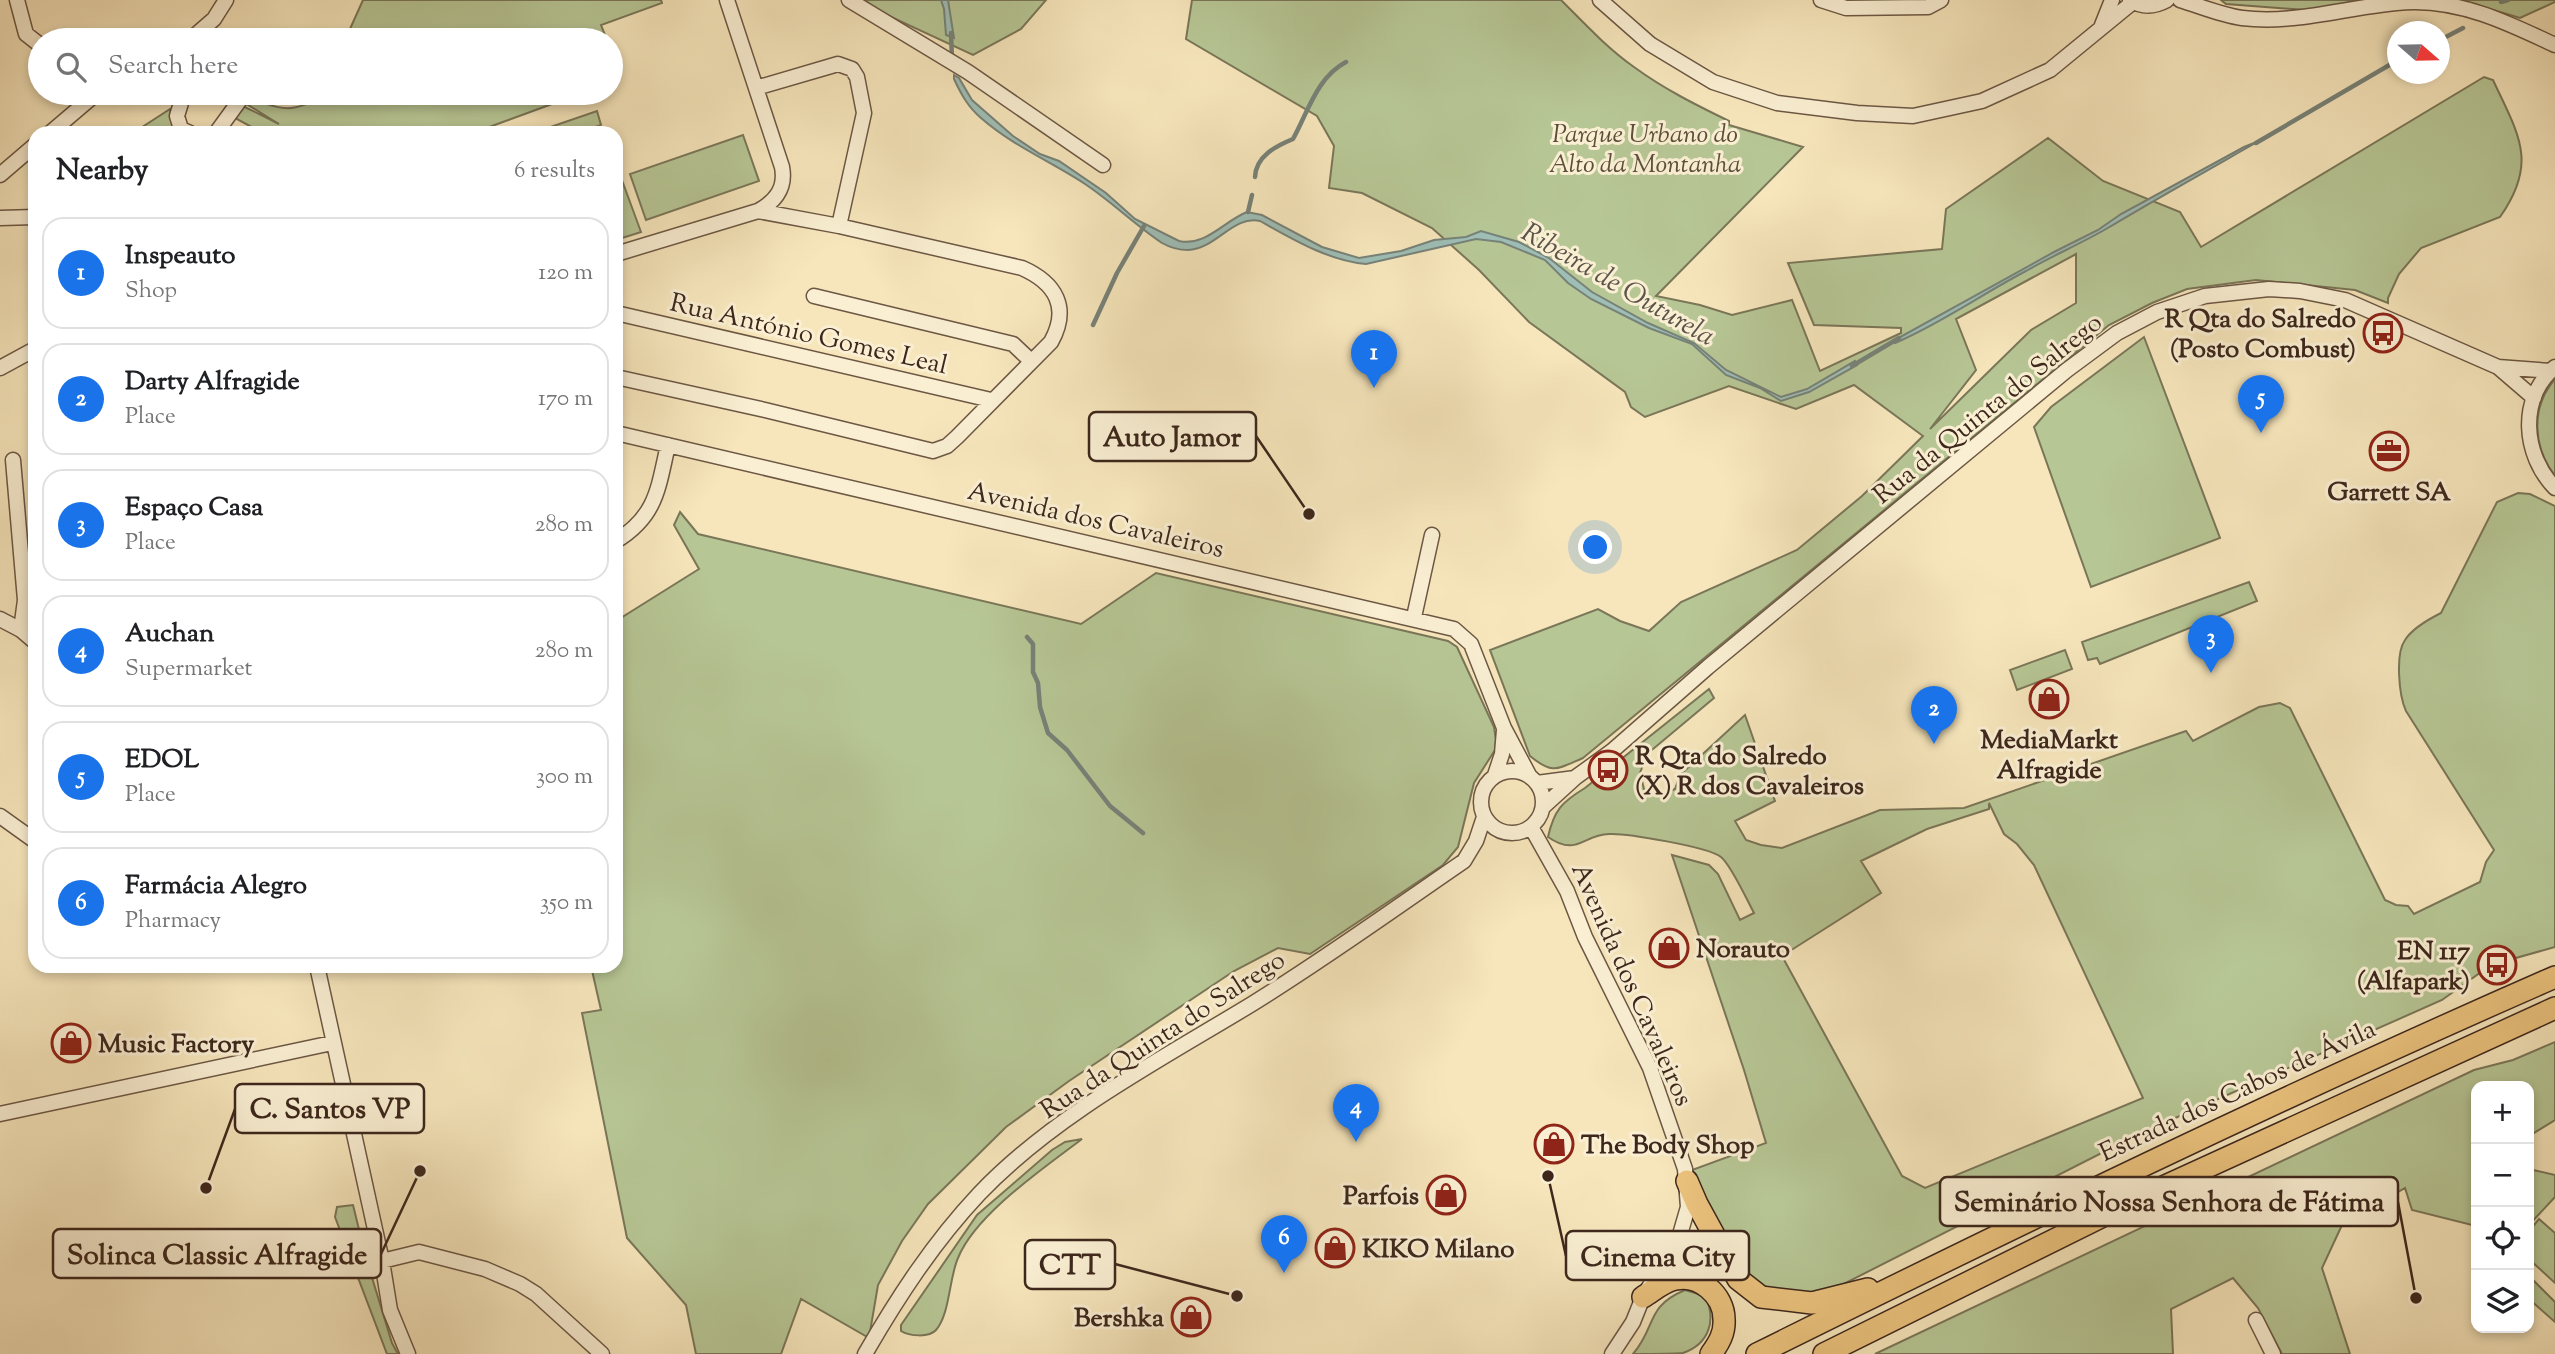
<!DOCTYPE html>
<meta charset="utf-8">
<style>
:root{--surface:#fff;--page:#f2f2f2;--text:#202124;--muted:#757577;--line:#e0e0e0;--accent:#1a73e8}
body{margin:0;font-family:"Sorts Mill Goudy",serif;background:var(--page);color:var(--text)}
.controls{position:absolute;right:21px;bottom:21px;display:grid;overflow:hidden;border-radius:14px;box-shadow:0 4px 10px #0003}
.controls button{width:63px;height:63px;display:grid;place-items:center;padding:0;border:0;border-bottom:2px solid var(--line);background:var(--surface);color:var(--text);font:35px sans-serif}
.compass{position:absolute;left:2387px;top:21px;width:63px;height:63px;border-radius:50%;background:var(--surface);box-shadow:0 4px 10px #0003;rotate:110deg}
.you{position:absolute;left:1596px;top:548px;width:24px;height:24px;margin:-18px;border:5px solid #fff;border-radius:50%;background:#1a73e8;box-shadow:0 0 0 10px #1a73e833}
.badge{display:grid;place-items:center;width:46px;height:46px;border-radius:50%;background:var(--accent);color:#fff;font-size:23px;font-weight:700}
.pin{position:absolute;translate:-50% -58px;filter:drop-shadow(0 2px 4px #0008)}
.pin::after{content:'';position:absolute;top:37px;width:24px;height:21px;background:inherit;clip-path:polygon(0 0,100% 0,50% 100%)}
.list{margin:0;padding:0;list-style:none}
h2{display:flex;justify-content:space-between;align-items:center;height:91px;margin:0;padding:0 28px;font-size:30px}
h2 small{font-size:23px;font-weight:400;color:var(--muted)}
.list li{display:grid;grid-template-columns:46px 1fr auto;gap:21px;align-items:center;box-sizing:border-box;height:112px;margin:0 14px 14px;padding:0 14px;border:2px solid var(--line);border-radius:21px}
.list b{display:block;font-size:26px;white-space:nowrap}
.list p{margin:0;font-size:23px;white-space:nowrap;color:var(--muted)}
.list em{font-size:23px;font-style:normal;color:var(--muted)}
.icon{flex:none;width:38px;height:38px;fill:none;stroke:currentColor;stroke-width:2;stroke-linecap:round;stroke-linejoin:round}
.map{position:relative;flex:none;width:2555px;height:1354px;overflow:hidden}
.search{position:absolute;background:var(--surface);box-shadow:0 4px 10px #0003;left:28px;top:28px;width:595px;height:77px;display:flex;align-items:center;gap:18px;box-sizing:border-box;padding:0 24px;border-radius:38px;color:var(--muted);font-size:26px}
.panel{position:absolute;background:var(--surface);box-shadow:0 4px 10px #0003;left:28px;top:126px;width:595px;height:847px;border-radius:21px}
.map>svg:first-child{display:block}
.green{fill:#b7c695;stroke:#7a7658;stroke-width:2;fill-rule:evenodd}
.water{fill:#9ebeb6;stroke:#778278;stroke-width:2}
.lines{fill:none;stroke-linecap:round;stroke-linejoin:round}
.stream{stroke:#778278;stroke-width:4.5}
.minor-casing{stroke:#6c5744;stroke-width:17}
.highway-casing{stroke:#3d271c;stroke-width:24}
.minor{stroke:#faefd3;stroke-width:14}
.highway{stroke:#ecc37e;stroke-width:21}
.labels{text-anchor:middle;stroke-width:6;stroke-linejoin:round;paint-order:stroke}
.park-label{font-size:26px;font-style:italic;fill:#5c4f3a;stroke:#faefd3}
.poi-label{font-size:26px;font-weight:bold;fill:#3d271c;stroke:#faefd3;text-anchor:start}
.street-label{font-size:26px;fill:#3d271c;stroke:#faefd3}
.water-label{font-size:28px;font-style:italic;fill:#5a544a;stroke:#faefd3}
.leader{fill:none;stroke:#3d271c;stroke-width:2.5}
.callout-dot{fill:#3d271c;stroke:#faefd3;stroke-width:2.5}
.callout{fill:#faefd3;stroke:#3d271c;stroke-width:2.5}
.callout-label{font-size:28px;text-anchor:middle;font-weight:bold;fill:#3d271c}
</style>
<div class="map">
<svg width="2555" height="1354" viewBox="0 0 2555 1354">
<rect width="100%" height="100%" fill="#f7e6bc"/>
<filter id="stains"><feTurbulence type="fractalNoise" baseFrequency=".00286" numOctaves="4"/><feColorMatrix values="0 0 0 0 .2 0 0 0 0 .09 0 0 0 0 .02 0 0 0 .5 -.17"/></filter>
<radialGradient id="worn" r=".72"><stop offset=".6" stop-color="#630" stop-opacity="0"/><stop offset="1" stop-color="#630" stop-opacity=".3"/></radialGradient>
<path class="green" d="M 363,0 L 661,0 L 662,3 L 601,25 L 607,40 L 345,40 Z
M 865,0 L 1046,0 L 1021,29 L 973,55 L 876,10 Z
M 1192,0 L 1561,0 C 1584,23 1607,48 1634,67 C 1664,89 1696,105 1729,121 L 1729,125 L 1803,147 L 1656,296 L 1700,305 L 1732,315 L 1792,300 L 1820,371 L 1901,333 L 1901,328 L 1814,325 L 1788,263 L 1942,249 L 1946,209 L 2048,138 L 2103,181 L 2180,212 L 2201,247 L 2484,77 L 2493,80 C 2518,134 2539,162 2500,217 L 2421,248 L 2399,274 L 2388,298 L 2388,303 L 2355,290 L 2256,280 L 2187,289 L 2152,303 L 2109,325 L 1583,758 C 1557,769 1553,775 1530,756 L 1490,650 L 1598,609 L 1620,621 L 1649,631 L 1681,602 L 1797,550 L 1862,496 L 1923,436 L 1854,385 L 1796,409 L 1729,386 L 1645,417 L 1631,407 L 1625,392 L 1529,322 L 1479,270 L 1432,228 L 1362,193 L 1329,188 L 1334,146 L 1317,116 L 1186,39 ZM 2076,254 L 2076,303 L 2031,330 L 1930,429 L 1976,370 L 1956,319 Z
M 2221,0 L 2376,0 L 2306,10 L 2226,4 Z
M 2460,0 L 2555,0 L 2555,2 L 2520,18 Z
M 323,93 L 582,93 L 473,133 L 258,133 L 259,131 L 235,118 L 241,105 L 279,124 L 240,100 C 259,97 272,110 291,108 C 301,107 311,102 320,100 Z
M 170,109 L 176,133 L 133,133 Z
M 597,111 L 601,125 L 579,133 L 533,133 Z
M 743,135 L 759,181 L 646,220 L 630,174 Z
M 616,164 L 641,232 L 616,240 Z
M 2144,337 L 2220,538 L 2091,587 L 2034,427 L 2051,407 Z
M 2555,379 L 2555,476 C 2533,447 2530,408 2555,379 Z
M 2518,493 L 2530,494 L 2555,506 L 2555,947 L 2491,965 L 2442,1000 L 2139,1134 L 1816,1298 L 1776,1293 L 1738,1270 L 1692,1170 L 1766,1143 L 1744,1070 L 1672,855 L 1709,865 L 1718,874 L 1740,920 L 1754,913 C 1747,900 1731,865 1721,857 C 1709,847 1626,833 1609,834 C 1582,835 1577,857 1548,837 C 1554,810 1562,802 1585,788 L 1709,689 L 1714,698 L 1647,754 L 1640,773 L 1644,789 C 1656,794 1663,795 1675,789 L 1680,775 L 1745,715 L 1775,801 L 1735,821 L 1746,840 L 1761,845 L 1782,848 L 1880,810 L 1964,808 L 2186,731 L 2193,741 L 2259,707 L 2280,703 L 2290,708 L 2385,900 L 2396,905 L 2408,906 L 2414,914 L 2480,882 L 2486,862 L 2494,850 L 2406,711 C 2399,696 2395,654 2405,640 C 2412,629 2429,619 2441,613 L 2497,502 ZM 1989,803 L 2004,834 L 2017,844 L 2034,865 L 2143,1098 L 1925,1188 L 1902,1176 L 1782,956 L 1881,893 L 1861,861 L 1927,829 L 1989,809 Z
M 680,512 L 698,534 L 1081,624 L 1156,573 L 1448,641 L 1457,647 L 1494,727 L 1496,740 L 1495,750 L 1474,783 L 1458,847 L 1443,865 L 1310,954 L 1278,948 L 1234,971 L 1069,1081 L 1006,1127 L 928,1204 L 902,1241 L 878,1285 L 869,1338 L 801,1299 L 781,1354 L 696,1354 L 686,1305 L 627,1238 L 582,1013 L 601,1010 L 591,966 L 616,966 L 616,621 L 699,569 L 674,525 Z
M 2249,582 L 2257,601 L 2100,664 L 2097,658 L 2088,660 L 2082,642 Z
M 2065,650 L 2072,669 L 2017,690 L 2010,670 Z
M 2555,1042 L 2555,1120 L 2529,1136 L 2529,1086 L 2476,1086 L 2476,1226 L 2412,1210 L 2405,1188 L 2342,1225 L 2322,1268 L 2350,1354 L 2282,1354 L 2258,1308 L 2233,1278 L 2171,1309 L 2173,1354 L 1875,1354 L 2474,1070 L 2513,1060 Z
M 1082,1139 C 1044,1168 976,1214 958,1258 C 949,1278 950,1314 936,1330 C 929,1338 909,1336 901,1331 L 901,1325 L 977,1215 L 1052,1150 L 1065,1142 Z
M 2529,1169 L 2555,1175 L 2555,1197 L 2529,1225 Z
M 353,1205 L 366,1258 L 392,1343 L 398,1354 L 387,1354 L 335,1217 L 337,1207 Z
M 2539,1219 L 2555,1233 L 2555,1283 L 2529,1259 L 2529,1231 Z
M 2529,1276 L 2555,1302 L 2555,1322 L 2529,1299 Z
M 1685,1290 L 1705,1296 C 1717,1320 1709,1344 1683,1353 C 1672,1354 1646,1354 1633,1354 C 1657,1326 1645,1307 1685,1290 Z"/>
<path class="water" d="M 941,0 L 948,0 L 954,38 L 946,35 L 944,9 Z
M 954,75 L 959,78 L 972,100 L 1013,136 L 1040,154 L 1059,161 L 1106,193 L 1135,219 L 1179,241 C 1205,247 1224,221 1247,212 L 1262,215 L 1322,247 L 1359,258 L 1401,251 L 1434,240 L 1466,237 L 1481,231 L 1519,242 L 1549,258 L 1592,292 L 1648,323 L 1694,343 L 1726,370 L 1781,397 L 1807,389 L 1855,361 L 1857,365 L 1809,392 L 1781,401 L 1760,388 L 1726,375 L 1692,344 L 1649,328 L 1591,299 L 1568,283 L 1545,260 L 1501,242 L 1476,239 L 1366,264 C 1329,261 1292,239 1260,221 C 1233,215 1216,249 1188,250 C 1180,250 1169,247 1162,243 C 1135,225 1112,202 1085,184 C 1050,161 1013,146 981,118 C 968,107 961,94 954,79 Z
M 2259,141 C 2208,170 2156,199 2106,229 C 2080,244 2052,256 2026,271 C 1982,294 1940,324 1895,343 L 1893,341 L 2054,252 L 2098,230 L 2121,214 L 2244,147 Z"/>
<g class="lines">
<path class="stream" d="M 2501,2 L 2508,0
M 951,33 L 952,59
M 2440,40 L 2463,28
M 2256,143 L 2398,60
M 1255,177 C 1256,156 1276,146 1293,139 C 1308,112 1317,77 1346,62
M 1248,212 L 1252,195
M 1093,325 L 1117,273 L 1144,226
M 1852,366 L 1899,338
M 1027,637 L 1033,644 L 1033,672 L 1038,683 L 1040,707 L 1048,733 L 1067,750 L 1110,806 L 1143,833"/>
<defs>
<path id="minor" d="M 17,0 L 26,34 L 40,45
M 849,0 L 968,72 L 1103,165
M 1600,0 L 1650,44 L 1713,82 L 1777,103 L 1857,113 L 1913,116 L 1982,101 L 2050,70 L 2133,2
M 1821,0 L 1846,8 L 1928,7 L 1941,0
M 2130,0 C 2143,8 2154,7 2167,0
M 2180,0 C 2200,6 2221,15 2242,18 C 2300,25 2355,4 2412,2 C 2464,1 2510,24 2555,45
M 2102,25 L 2112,0
M 190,40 L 214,19 L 226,0
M 756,88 L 838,64 L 852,69 L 857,77 L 864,113 L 839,226
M 184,93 L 177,116 L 181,129 L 190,133
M 50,133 L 97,93
M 216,133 L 240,100
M 0,175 L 35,145
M 0,218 L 35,217
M 616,254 L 758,211 C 776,201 786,188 782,167 L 727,0
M 814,296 L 1013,344 L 1031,361
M 616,313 L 991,400
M 2498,367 L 2551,371
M 2555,367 C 2518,399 2523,455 2555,488
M 0,368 L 35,349
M 616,377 L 765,410 L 933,451 L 947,446 L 957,437 L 1051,342 C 1070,308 1056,283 1022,268 L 839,226 L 758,211
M 616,433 L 1454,629 L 1471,644 L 1504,728 L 1529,775
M 13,460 L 25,600 L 21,630
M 616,541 C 657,516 658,488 668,445
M 1414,617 L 1432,535
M 0,619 L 21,630 L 35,642
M1481 802a31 31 0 1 1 62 0a31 31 0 1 1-62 0Z
M 1495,775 L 1502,754 L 1504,730
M 1537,783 L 1575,778
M 1543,807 L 1576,777 L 1612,751 L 1708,667 L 2067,370 L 2117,333 L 2157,312 L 2205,296 L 2269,289 L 2300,291 L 2345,300 L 2498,367 L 2534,398
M 0,816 L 35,841
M 1531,827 L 1567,891 L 1585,937 L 1650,1068 L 1685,1169 L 1688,1207 L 1679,1238 L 1643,1297 L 1633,1322 L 1612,1354
M 317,966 L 382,1261 L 390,1310 L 408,1354
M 0,1114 L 332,1043
M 382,1261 L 419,1252 L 485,1269 L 520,1284 L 536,1294 L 602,1354
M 2256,1320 L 2273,1354
M 865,1354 C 898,1297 933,1243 979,1194 C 1054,1115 1160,1060 1252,1004 C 1325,959 1394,909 1464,861 L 1476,841 L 1484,817"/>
<path id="highway" d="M 1687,1181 L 1697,1204 L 1738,1279 L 1761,1297 L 1812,1303 L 1868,1289
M 1643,1297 C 1653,1291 1664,1281 1676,1279 C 1699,1274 1724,1295 1724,1319 C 1725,1333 1719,1343 1711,1354
M 1757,1354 C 2021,1223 2285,1095 2555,977
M 1824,1354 L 2137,1199 L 2555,1008"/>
</defs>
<use href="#minor" class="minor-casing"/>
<use href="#highway" class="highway-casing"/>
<use href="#minor" class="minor"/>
<use href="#highway" class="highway"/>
</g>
<defs>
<symbol id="bus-ring" viewBox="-11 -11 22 22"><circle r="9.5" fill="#faefd3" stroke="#8f2418" stroke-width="1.5"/><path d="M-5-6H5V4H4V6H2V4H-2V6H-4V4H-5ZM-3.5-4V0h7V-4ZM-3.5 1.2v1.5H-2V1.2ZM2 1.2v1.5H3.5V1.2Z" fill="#8f2418"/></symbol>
<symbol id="office-ring" viewBox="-11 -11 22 22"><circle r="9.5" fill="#faefd3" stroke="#8f2418" stroke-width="1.5"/><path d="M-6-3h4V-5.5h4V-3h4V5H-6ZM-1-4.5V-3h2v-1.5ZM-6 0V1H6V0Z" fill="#8f2418"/></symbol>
<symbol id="shop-ring" viewBox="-11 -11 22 22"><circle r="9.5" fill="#faefd3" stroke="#8f2418" stroke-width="1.5"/><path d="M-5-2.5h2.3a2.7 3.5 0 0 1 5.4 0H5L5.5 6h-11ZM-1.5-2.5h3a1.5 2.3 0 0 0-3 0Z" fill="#8f2418"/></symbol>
</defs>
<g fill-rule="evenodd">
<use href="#bus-ring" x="2361" y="311" width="44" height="44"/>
<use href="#office-ring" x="2367" y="429" width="44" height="44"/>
<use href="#shop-ring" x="2027" y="677" width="44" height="44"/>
<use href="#bus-ring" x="1586" y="748" width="44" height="44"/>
<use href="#shop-ring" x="1647" y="926" width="44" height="44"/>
<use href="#bus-ring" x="2475" y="943" width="44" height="44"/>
<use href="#shop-ring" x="49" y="1021" width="44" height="44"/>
<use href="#shop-ring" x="1532" y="1122" width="44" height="44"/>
<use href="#shop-ring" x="1424" y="1173" width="44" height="44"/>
<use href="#shop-ring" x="1313" y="1226" width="44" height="44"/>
<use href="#shop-ring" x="1169" y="1295" width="44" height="44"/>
</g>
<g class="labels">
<g class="park-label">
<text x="1645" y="142">Parque Urbano do<tspan x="1645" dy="30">Alto da Montanha</tspan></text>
</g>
<g class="poi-label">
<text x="2356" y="327" text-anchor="end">R Qta do Salredo<tspan x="2356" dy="30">(Posto Combust)</tspan></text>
<text x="2389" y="500" text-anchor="middle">Garrett SA</text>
<text x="2049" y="748" text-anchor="middle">MediaMarkt<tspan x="2049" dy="30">Alfragide</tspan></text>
<text x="1635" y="764">R Qta do Salredo<tspan x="1635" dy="30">(X) R dos Cavaleiros</tspan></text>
<text x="1696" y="957">Norauto</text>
<text x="2470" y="959" text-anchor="end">EN 117<tspan x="2470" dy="30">(Alfapark)</tspan></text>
<text x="98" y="1052">Music Factory</text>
<text x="1581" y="1153">The Body Shop</text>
<text x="1419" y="1204" text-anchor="end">Parfois</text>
<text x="1362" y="1257">KIKO Milano</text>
<text x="1164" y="1326" text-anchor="end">Bershka</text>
</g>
<g class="street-label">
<text transform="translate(809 333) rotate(13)" y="9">Rua António Gomes Leal</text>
<text transform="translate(1987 408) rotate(-39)" y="9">Rua da Quinta do Salrego</text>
<text transform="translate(1096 519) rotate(13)" y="9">Avenida dos Cavaleiros</text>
<text transform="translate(1633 984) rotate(66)" y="9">Avenida dos Cavaleiros</text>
<text transform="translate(1162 1034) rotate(-33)" y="9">Rua da Quinta do Salrego</text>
<text transform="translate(2237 1090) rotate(-25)" y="9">Estrada dos Cabos de Ávila</text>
</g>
<g class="water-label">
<text transform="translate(1619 283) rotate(30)" y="10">Ribeira de Outurela</text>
</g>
</g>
<path class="leader" d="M1309 514L1256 436M206 1188L235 1109M2416 1298L2398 1202M420 1171L381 1254M1548 1176L1566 1256M1237 1296L1115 1264"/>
<g class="callout-dot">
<circle cx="1309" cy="514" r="7"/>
<circle cx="206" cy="1188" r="7"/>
<circle cx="2416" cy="1298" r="7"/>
<circle cx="420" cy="1171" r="7"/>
<circle cx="1548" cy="1176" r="7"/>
<circle cx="1237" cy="1296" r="7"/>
</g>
<g class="callout">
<rect x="1089" y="412" width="167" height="49" rx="7"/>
<rect x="235" y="1084" width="189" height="49" rx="7"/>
<rect x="1940" y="1177" width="458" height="49" rx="7"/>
<rect x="53" y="1229" width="328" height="49" rx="7"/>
<rect x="1566" y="1231" width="183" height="49" rx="7"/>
<rect x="1025" y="1240" width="90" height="49" rx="7"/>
</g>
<g class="callout-label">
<text x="1172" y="446">Auto Jamor</text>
<text x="330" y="1118">C. Santos VP</text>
<text x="2169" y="1211">Seminário Nossa Senhora de Fátima</text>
<text x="217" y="1264">Solinca Classic Alfragide</text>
<text x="1658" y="1266">Cinema City</text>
<text x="1070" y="1274">CTT</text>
</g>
<rect width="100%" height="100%" filter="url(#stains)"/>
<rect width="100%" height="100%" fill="url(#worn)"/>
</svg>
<div class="controls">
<button>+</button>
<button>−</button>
<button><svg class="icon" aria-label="locate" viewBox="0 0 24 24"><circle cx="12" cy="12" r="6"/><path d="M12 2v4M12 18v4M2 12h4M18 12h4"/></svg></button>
<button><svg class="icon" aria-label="layers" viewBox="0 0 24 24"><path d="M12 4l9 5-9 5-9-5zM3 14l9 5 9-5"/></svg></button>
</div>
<svg class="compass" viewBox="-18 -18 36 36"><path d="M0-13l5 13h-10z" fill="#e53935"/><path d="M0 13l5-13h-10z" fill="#757577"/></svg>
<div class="you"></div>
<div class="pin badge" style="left:1374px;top:388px">1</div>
<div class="pin badge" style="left:1934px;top:744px">2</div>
<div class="pin badge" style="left:2211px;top:673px">3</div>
<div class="pin badge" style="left:1356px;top:1142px">4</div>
<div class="pin badge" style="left:2261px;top:433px">5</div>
<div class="pin badge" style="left:1284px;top:1273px">6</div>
<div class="search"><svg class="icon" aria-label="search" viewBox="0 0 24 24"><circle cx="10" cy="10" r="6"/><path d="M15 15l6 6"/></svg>Search here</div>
<section class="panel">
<h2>Nearby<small>6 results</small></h2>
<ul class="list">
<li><span class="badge">1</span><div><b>Inspeauto</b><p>Shop</p></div><em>120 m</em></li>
<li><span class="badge">2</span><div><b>Darty Alfragide</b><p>Place</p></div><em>170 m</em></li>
<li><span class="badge">3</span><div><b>Espaço Casa</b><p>Place</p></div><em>280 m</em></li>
<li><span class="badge">4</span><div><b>Auchan</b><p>Supermarket</p></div><em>280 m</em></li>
<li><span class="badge">5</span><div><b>EDOL</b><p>Place</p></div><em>300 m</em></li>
<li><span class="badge">6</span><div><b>Farmácia Alegro</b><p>Pharmacy</p></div><em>350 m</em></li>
</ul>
</section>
</div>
